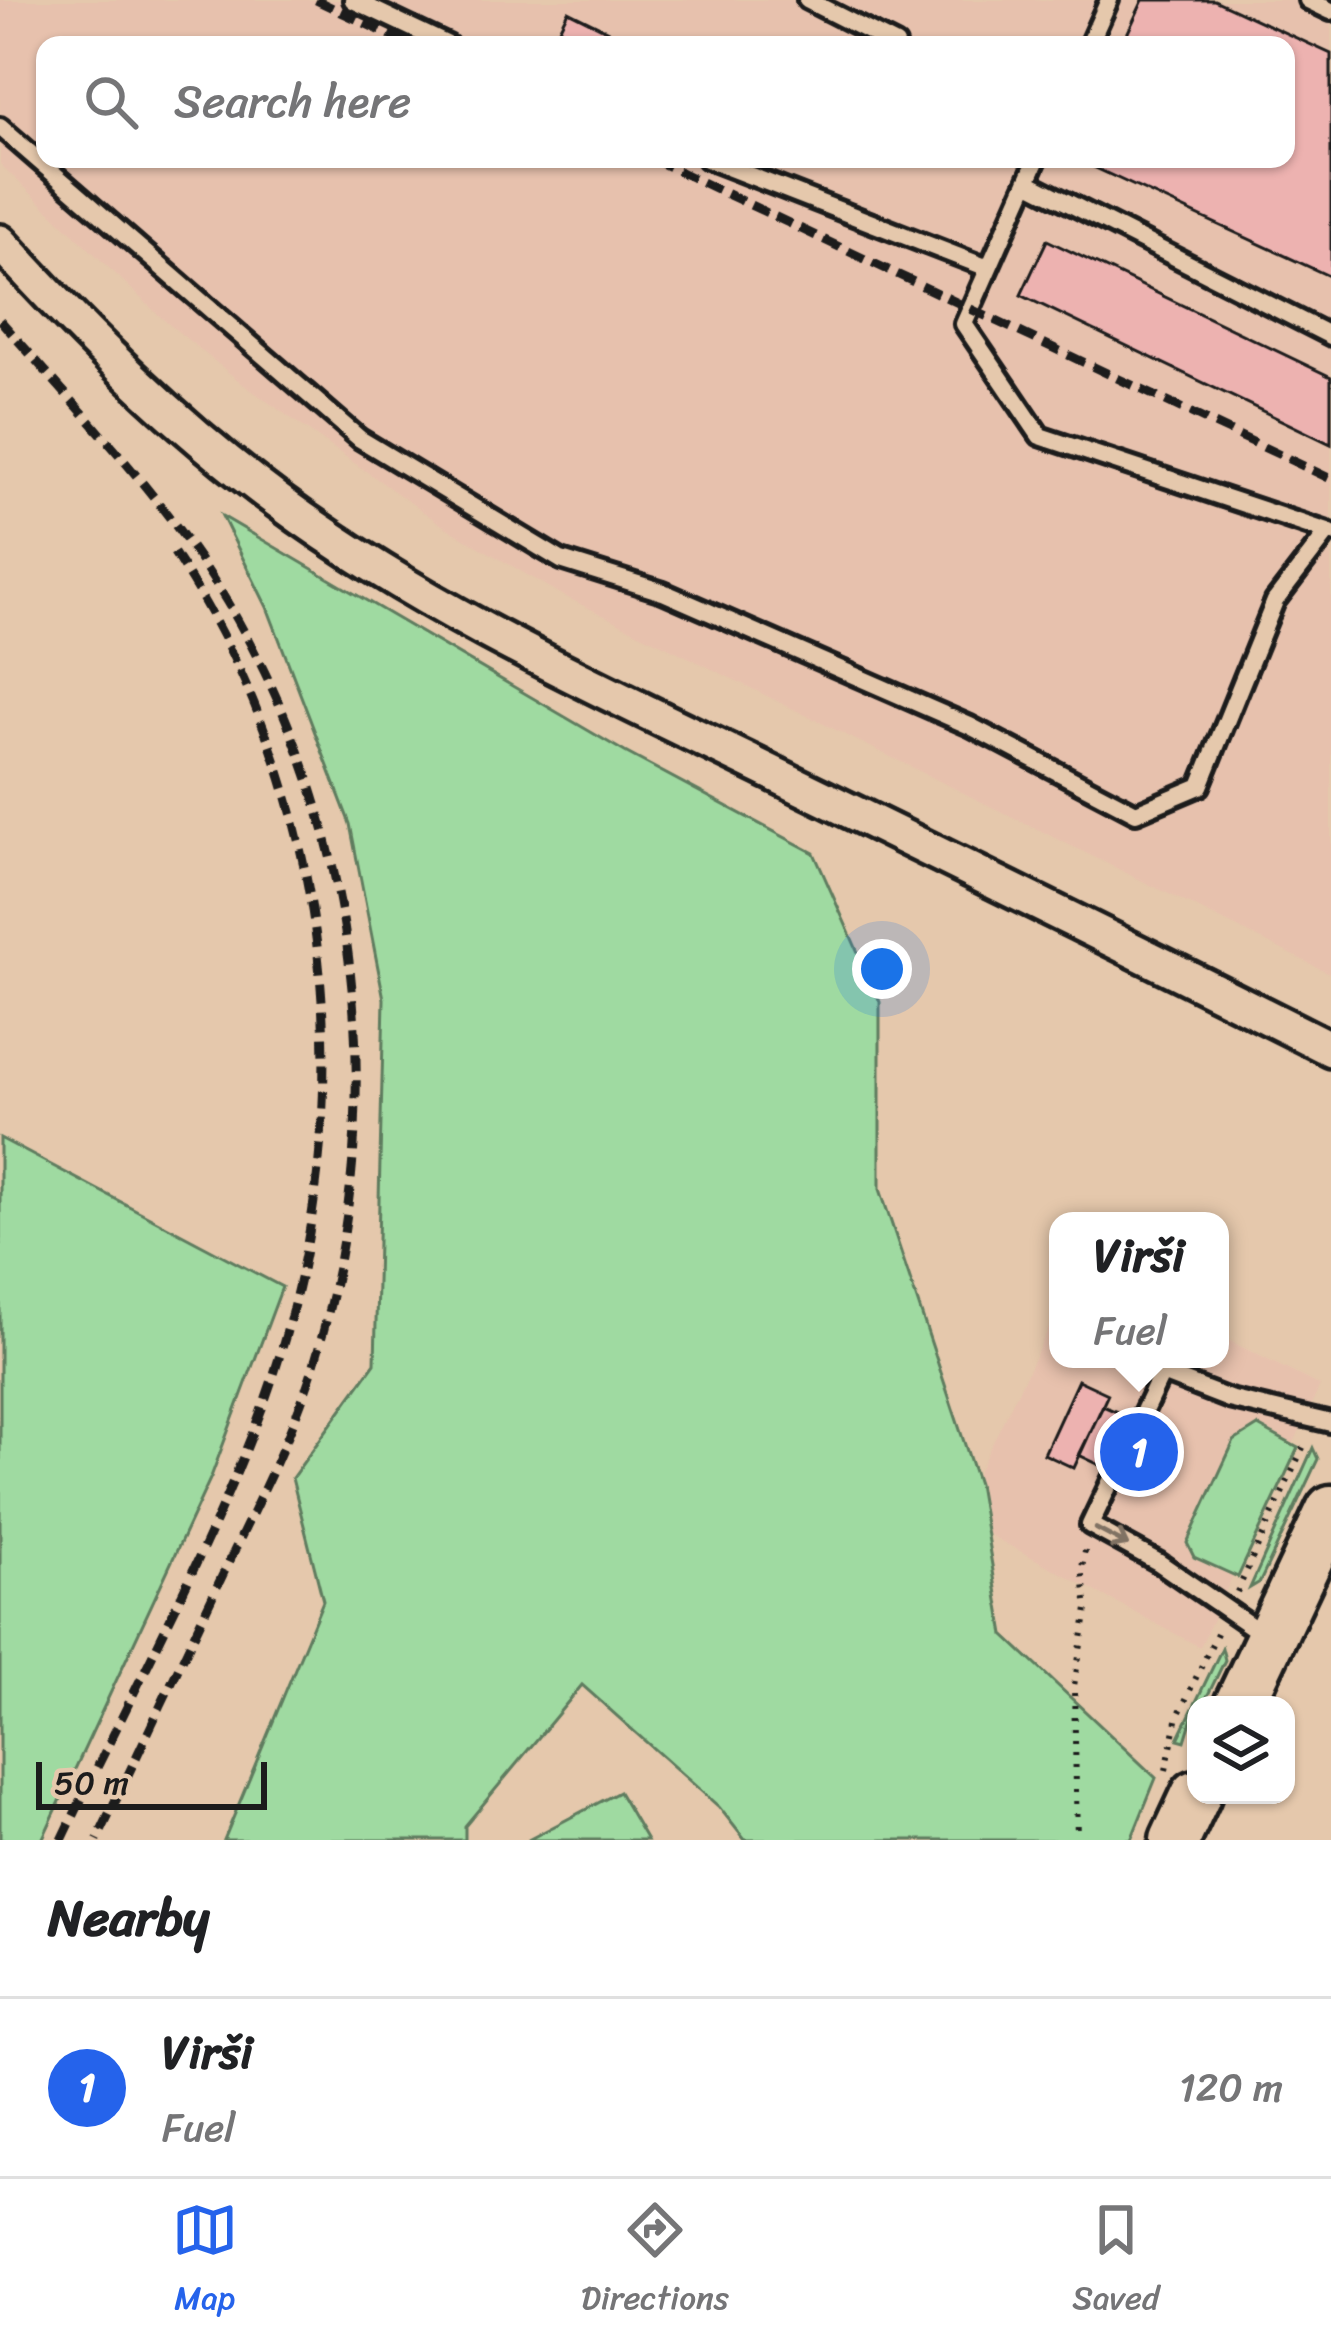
<!DOCTYPE html>
<meta charset="utf-8">
<style>
:root{--surface:#fff;--page:#f6f6f6;--text:#202124;--muted:#757577;--line:#e0e0e0;--accent:#2563eb}
body{margin:0;font-family:Sriracha,sans-serif;background:var(--page);color:var(--text)}
.controls{position:absolute;right:36px;bottom:36px;display:grid;overflow:hidden;border-radius:24px;box-shadow:0 3px 9px #0004}
.controls button{width:108px;height:108px;display:grid;place-items:center;padding:0;border:0;border-bottom:3px solid var(--line);background:var(--surface);color:var(--text);font:60px sans-serif}
.scale{position:absolute;left:36px;bottom:30px;width:231px;box-sizing:border-box;padding-left:12px;border:6px solid #1c1c1c;border-top:0;font-size:33px;line-height:42px;white-space:nowrap;color:#1c1c1c;-webkit-text-stroke:9px #e5c8ac;paint-order:stroke}
.you{position:absolute;left:882px;top:969px;width:42px;height:42px;margin:-30px;border:9px solid #fff;border-radius:50%;background:#1a73e8;box-shadow:0 0 0 18px #1a73e833}
.badge{display:grid;place-items:center;width:78px;height:78px;border-radius:50%;background:var(--accent);color:#fff;font-size:39px;font-weight:700}
.pin{position:absolute;translate:-50% -50%;border:6px solid #fff;box-shadow:0 3px 12px #0006}
.popup{position:absolute;left:1049px;top:1212px;width:180px;height:156px;box-sizing:border-box;display:grid;place-content:center;border-radius:24px;background:var(--surface);filter:drop-shadow(0 3px 9px #0005);font-size:39px;white-space:nowrap;color:var(--muted)}
.popup b{font-size:45px;color:var(--text)}
.popup::after{content:'';position:absolute;left:50%;top:100%;margin-left:-24px;border:24px solid transparent;border-top-color:var(--surface)}
.list{margin:0;padding:0;list-style:none}
h2{display:flex;justify-content:space-between;align-items:center;height:156px;margin:0;padding:0 48px;font-size:51px}
h2 small{font-size:39px;font-weight:400;color:var(--muted)}
.list li{display:grid;grid-template-columns:78px 1fr auto;gap:36px;align-items:center;box-sizing:border-box;height:180px;padding:0 48px;border-top:3px solid var(--line)}
.list b{display:block;font-size:45px;white-space:nowrap}
.list p{margin:0;font-size:39px;white-space:nowrap;color:var(--muted)}
.list em{font-size:39px;font-style:normal;color:var(--muted)}
.icon{flex:none;width:66px;height:66px;fill:none;stroke:currentColor;stroke-width:2;stroke-linecap:round;stroke-linejoin:round}
.map{position:relative;flex:none;width:1331px;height:1840px;overflow:hidden}
.search{position:absolute;background:var(--surface);box-shadow:0 3px 9px #0004;left:36px;right:36px;top:36px;height:132px;display:flex;align-items:center;gap:30px;box-sizing:border-box;padding:0 42px;border-radius:24px;color:var(--muted);font-size:45px}
.sheet{height:336px;background:var(--surface)}
nav{display:flex;justify-content:space-around;align-items:center;box-sizing:border-box;height:168px;border-top:3px solid var(--line);background:var(--surface);font-size:33px;color:var(--muted)}
nav a{display:grid;justify-items:center;gap:6px}
nav .on{color:var(--accent)}
.map>svg:first-child{display:block}
.built{fill:#e7c1ad;fill-rule:evenodd}
.green{fill:#9fdaa1;stroke:#5e7b5e;stroke-width:3}
.building{fill:#edb2b0;stroke:#1c1c1c;stroke-width:3}
.lines{fill:none;stroke-linecap:round;stroke-linejoin:round}
.lane-casing{stroke:#1c1c1c;stroke-width:26}
.street-casing{stroke:#1c1c1c;stroke-width:42}
.secondary-casing{stroke:#1c1c1c;stroke-width:57}
.path{stroke:#1c1c1c;stroke-width:6;stroke-dasharray:3 9;stroke-linecap:butt}
.lane{stroke:#e5c8ac;stroke-width:16}
.street{stroke:#e5c8ac;stroke-width:33}
.secondary{stroke:#e5c8ac;stroke-width:48}
.rail{stroke:#1c1c1c;stroke-width:9;stroke-dasharray:18 9;stroke-linecap:butt}
.oneway{stroke:#807264}
</style>
<div class="map">
<svg width="1331" height="1840" viewBox="0 0 1331 1840">
<rect width="100%" height="100%" fill="#e5c8ac"/>
<filter id="ink" filterUnits="userSpaceOnUse"><feTurbulence type="fractalNoise" baseFrequency=".00833" numOctaves="2"/><feDisplacementMap in="SourceGraphic" scale="24" xChannelSelector="R" yChannelSelector="G"/><feConvolveMatrix kernelMatrix="1 2 1 2 8 2 1 2 1" color-interpolation-filters="sRGB"/></filter>
<g filter="url(#ink)">
<path class="built" d="M 0,0 L 1331,0 L 1331,974 L 558,593 L 442,525 L 244,385 L 165,321 L 0,164 ZM 45,45 L 1286,45 L 1286,159 L 45,159 Z
M 1058,1310 L 1058,1359 L 1220,1359 L 1220,1336 L 1320,1386 L 1200,1647 L 956,1517 Z"/>
<path class="green" d="M 222,516 L 625,752 L 814,853 L 880,1002 L 880,1189 L 978,1484 L 1004,1635 L 1156,1778 L 1131,1840 L 745,1840 L 719,1807 L 582,1685 L 465,1826 L 465,1840 L 224,1840 L 323,1601 L 292,1478 L 375,1363 L 384,999 L 350,824 L 267,607 Z
M 0,1138 L 282,1287 L 211,1477 L 42,1840 L 0,1840 Z
M 1258,1426 L 1298,1448 L 1238,1577 L 1194,1557 L 1187,1543 L 1234,1441 Z
M 1313,1448 L 1318,1459 L 1260,1582 L 1250,1588 Z
M 1222,1648 L 1225,1660 L 1203,1705 L 1196,1705 L 1185,1741 L 1178,1739 Z
M 619,1792 L 647,1840 L 528,1840 Z"/>
<path class="building" d="M 1143,0 L 1214,0 L 1331,54 L 1331,277 L 1076,159 L 1286,159 L 1286,45 L 1122,45 Z
M 568,11 L 608,31 L 601,45 L 551,45 Z
M 1047,240 L 1331,377 L 1331,444 L 1021,295 Z
M 1078,1380 L 1108,1394 L 1074,1468 L 1044,1454 Z
M 1103,1406 L 1170,1435 L 1146,1487 L 1079,1455 Z"/>
<g class="lines">
<defs>
<path id="lane" d="M 353,0 L 448,45
M 807,0 L 896,45
M 1308,0 L 1331,11
M 1089,45 L 1109,0
M 0,127 L 360,439 L 561,560 L 663,592 L 970,726 L 1136,813 L 1200,786 L 1275,601 L 1328,532
M 707,159 L 988,268
M 1037,159 L 964,324 L 1040,436 L 1331,533
M 1027,182 L 1331,336
M 1264,1635 L 1158,1562 L 1090,1525 L 1162,1373 L 1229,1399 L 1331,1423"/>
<path id="street" d="M 0,242 C 85,335 176,426 278,501 C 424,609 591,685 754,764 C 947,858 1139,952 1331,1049"/>
<path id="secondary" d="M 1239,1705 L 1331,1510
M 1175,1840 L 1196,1795"/>
</defs>
<use href="#lane" class="lane-casing"/>
<use href="#street" class="street-casing"/>
<use href="#secondary" class="secondary-casing"/>
<path class="path" d="M 1237,1592 L 1306,1441
M 1166,1770 L 1178,1716 L 1218,1631
M 1077,1840 L 1074,1686 L 1087,1609 L 1082,1568 L 1086,1546"/>
<use href="#lane" class="lane"/>
<use href="#street" class="street"/>
<use href="#secondary" class="secondary"/>
<path class="rail" d="M 316,0 L 411,45
M 653,159 L 1331,479
M 0,320 C 79,410 165,498 227,602 C 365,834 391,1115 312,1371 C 290,1440 256,1505 225,1570 C 182,1660 140,1750 97,1840
M 62,1840 C 127,1703 200,1568 255,1427 C 367,1139 345,806 170,547"/>
</g>
<defs><path id="oneway-shaft" d="M-6 0H5M1.5-3L5.5 0L1.5 3" fill="none" stroke-width="1.6" stroke-linecap="round" stroke-linejoin="round" transform="scale(3)"/></defs>
<use class="oneway" href="#oneway-shaft" transform="translate(1112 1537) rotate(28)"/>
</g>
</svg>
<div class="controls">
<button><svg class="icon" aria-label="layers" viewBox="0 0 24 24"><path d="M12 4l9 5-9 5-9-5zM3 14l9 5 9-5"/></svg></button>
</div>
<div class="scale">50 m</div>
<div class="you"></div>
<div class="pin badge" style="left:1139px;top:1452px">1</div>
<div class="popup"><b>Virši</b>Fuel</div>
<div class="search"><svg class="icon" aria-label="search" viewBox="0 0 24 24"><circle cx="10" cy="10" r="6"/><path d="M15 15l6 6"/></svg>Search here</div>
</div>
<section class="sheet">
<h2>Nearby<small></small></h2>
<ul class="list">
<li><span class="badge">1</span><div><b>Virši</b><p>Fuel</p></div><em>120 m</em></li>
</ul>
</section>
<nav>
<a class="on"><svg class="icon" aria-label="map" viewBox="0 0 24 24"><path d="M3 6l6-2 6 2 6-2v14l-6 2-6-2-6 2zM9 4v14M15 6v14"/></svg>Map</a>
<a><svg class="icon" aria-label="directions" viewBox="0 0 24 24"><path d="M12 3l9 9-9 9-9-9zM9 14v-3h6M13 9l2 2-2 2"/></svg>Directions</a>
<a><svg class="icon" aria-label="saved" viewBox="0 0 24 24"><path d="M7 4h10v16l-5-4-5 4z"/></svg>Saved</a>
</nav>
